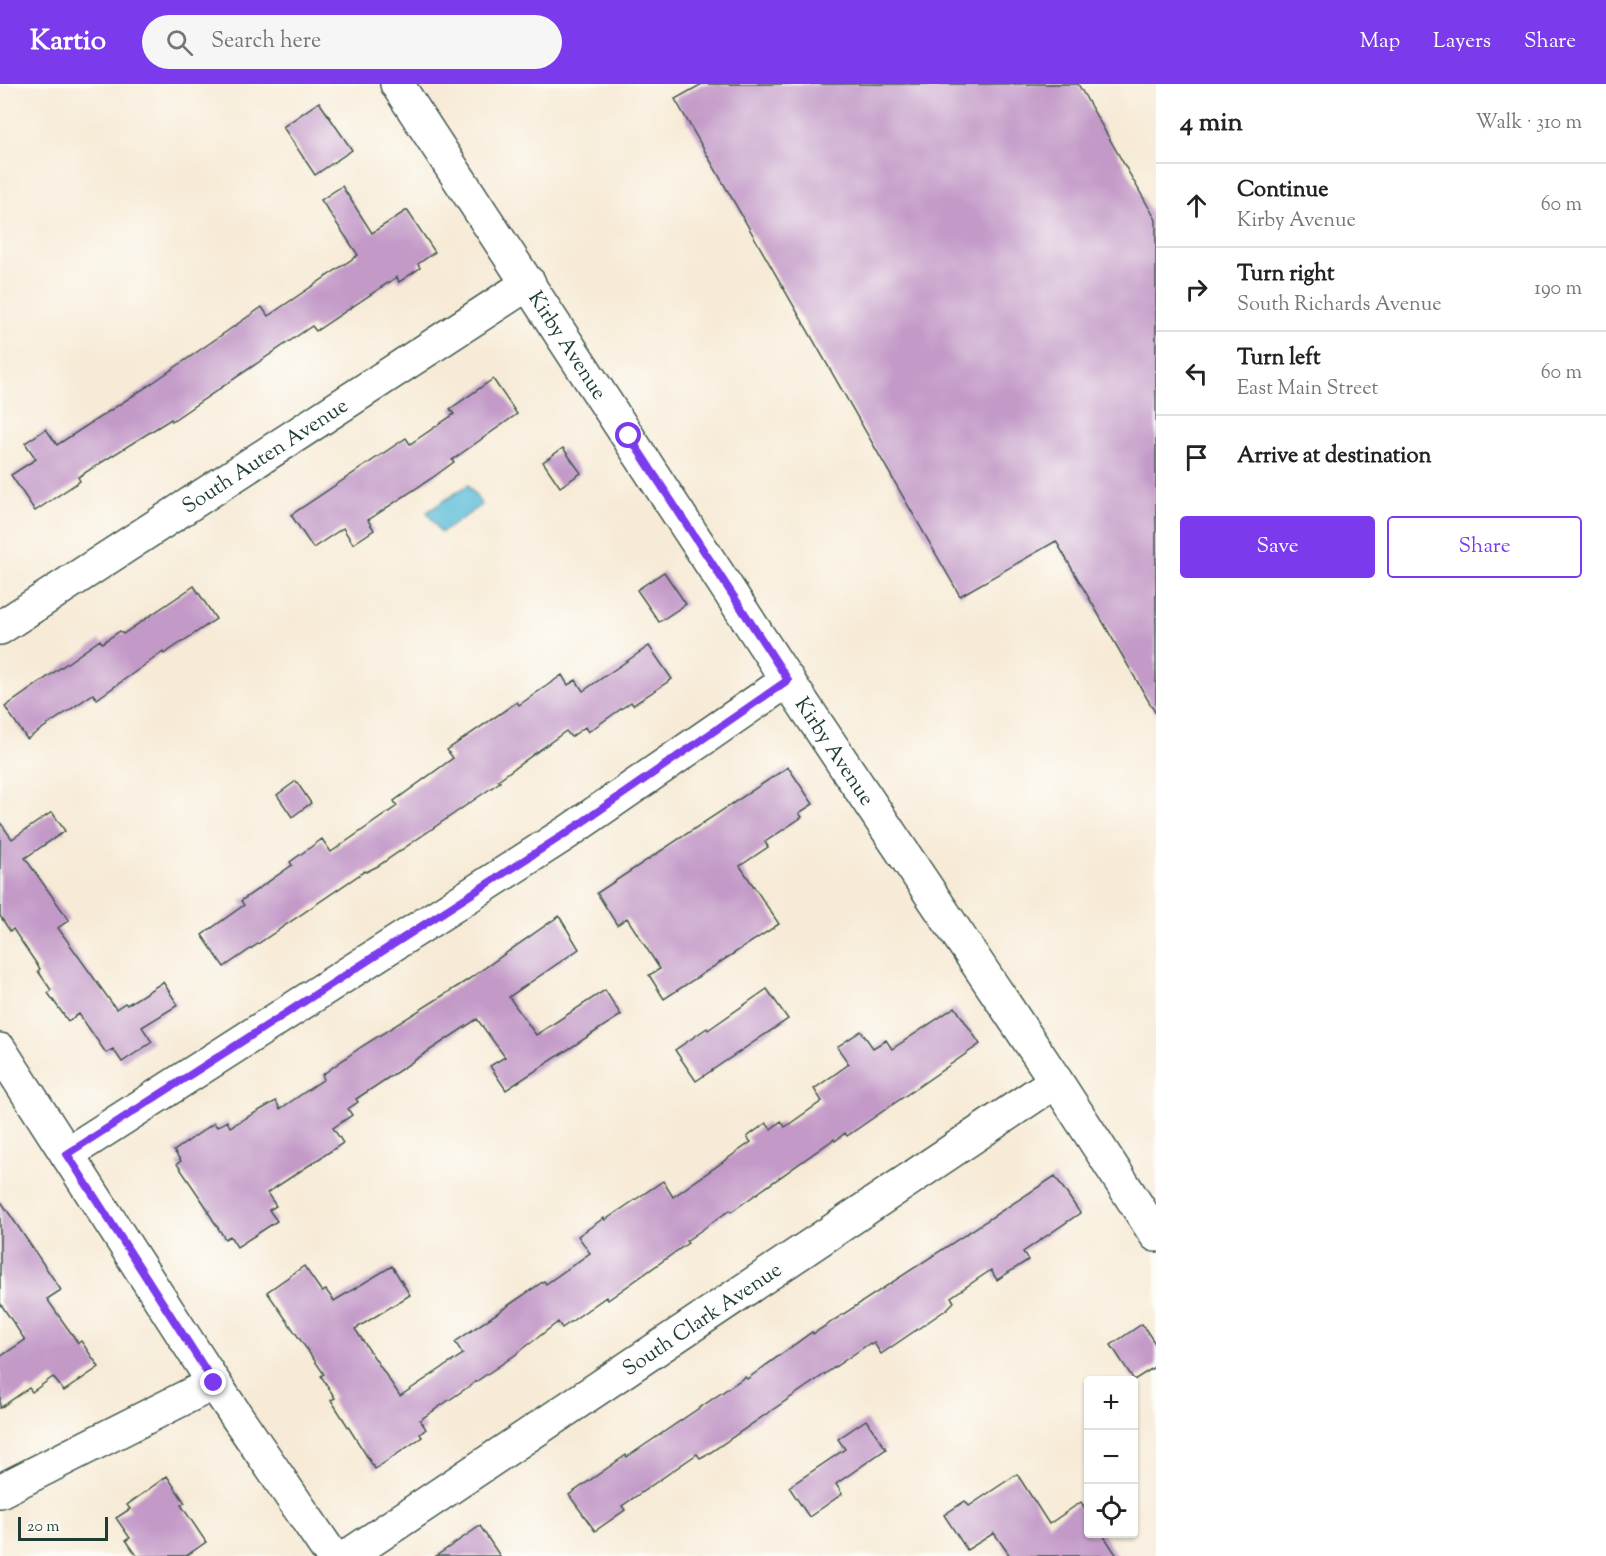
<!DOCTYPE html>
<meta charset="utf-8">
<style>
:root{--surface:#fff;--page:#f6f6f6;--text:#222;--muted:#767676;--line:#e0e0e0;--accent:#7c3aed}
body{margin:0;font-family:"Sorts Mill Goudy",serif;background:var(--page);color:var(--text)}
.controls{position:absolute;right:18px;bottom:18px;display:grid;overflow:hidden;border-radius:6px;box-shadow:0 2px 4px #0004}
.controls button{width:54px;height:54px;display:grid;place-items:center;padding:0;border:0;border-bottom:2px solid var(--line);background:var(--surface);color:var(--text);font:30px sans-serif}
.scale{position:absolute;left:18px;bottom:15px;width:90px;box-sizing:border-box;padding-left:6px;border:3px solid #1f3d34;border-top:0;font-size:16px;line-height:21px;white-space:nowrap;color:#1f3d34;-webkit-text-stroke:4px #fdfcf7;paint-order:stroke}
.stop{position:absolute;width:18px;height:18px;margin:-14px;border:4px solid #7c3aed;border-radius:50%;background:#fff}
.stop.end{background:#7c3aed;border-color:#fff;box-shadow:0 2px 6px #0008}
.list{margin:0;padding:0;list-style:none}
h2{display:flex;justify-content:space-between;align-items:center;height:78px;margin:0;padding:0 24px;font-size:26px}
h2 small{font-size:20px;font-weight:400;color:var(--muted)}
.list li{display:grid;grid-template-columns:39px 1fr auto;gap:18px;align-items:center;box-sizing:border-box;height:84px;padding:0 24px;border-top:2px solid var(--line)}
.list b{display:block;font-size:22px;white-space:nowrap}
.list p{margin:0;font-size:20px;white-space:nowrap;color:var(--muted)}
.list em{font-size:20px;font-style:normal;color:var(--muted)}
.actions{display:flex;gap:12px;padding:18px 24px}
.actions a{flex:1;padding:14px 0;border:2px solid var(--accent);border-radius:6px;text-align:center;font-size:21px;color:var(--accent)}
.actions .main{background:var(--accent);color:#fff}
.icon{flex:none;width:33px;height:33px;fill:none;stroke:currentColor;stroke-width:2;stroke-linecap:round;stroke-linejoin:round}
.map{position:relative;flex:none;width:1156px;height:1472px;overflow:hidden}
header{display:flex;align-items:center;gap:36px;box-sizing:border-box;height:84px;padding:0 30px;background:var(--accent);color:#fff}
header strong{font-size:28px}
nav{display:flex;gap:33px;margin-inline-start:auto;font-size:21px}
.search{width:420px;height:54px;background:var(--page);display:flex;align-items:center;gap:15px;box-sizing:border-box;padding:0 21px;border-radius:33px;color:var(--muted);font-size:22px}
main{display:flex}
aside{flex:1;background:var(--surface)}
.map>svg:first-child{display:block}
.water{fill:#59bcd8;stroke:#3c7c86;stroke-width:1.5}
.building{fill:#c299c7}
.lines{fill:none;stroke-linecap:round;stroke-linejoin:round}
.minor-casing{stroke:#3f574c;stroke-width:36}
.minor{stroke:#fff;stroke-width:33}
.route{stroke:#7c3aed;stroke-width:8}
.labels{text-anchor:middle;stroke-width:6;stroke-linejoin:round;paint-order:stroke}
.street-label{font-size:21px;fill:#1f3d34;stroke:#fdfcf7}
</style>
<header>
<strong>Kartio</strong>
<div class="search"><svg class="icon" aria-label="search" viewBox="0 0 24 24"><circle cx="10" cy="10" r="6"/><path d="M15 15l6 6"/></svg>Search here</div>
<nav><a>Map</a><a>Layers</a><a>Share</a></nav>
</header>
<main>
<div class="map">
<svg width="1156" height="1472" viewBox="0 0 1156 1472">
<rect width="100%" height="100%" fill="#fdfcf7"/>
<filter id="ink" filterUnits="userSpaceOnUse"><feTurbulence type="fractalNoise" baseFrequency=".0167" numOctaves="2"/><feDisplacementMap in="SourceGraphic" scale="12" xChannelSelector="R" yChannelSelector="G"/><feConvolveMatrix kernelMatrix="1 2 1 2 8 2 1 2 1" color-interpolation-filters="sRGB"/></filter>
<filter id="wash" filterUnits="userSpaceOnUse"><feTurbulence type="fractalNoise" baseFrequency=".008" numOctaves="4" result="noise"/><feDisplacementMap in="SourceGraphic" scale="24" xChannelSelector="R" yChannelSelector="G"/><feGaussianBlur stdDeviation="1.35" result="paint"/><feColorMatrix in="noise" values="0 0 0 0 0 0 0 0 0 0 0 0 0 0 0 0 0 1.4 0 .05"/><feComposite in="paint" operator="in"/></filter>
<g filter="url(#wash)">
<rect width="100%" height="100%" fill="#f7ebd7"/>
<path class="water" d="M 468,401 L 482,421 L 441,449 L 427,428 Z"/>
<g id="blocks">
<path class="building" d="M 702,0 L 1078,0 L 1156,136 L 1156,630 L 1056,457 L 960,512 L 675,15 Z
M 319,18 L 352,66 L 315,91 L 283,43 Z
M 342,102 L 372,149 L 407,126 L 435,168 L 418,180 L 420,184 L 399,198 L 397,193 L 316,247 L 312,242 L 172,337 L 171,335 L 78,393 L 80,397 L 35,427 L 11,391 L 36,375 L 25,359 L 46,345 L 57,361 L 148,302 L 262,223 L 268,232 L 358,171 L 321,116 Z
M 493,295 L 517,330 L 452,376 L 454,378 L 432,394 L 368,436 L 374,446 L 353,460 L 343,444 L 313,464 L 291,431 L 406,354 L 410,360 L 454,330 L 450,325 Z
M 563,364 L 581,389 L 560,403 L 543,378 Z
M 664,488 L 686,520 L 659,538 L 637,506 Z
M 194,502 L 216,535 L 164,570 L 163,568 L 97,615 L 93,610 L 27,655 L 5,623 L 100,556 L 102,559 L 120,547 L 123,550 Z
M 649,562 L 672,595 L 633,621 L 631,618 L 588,648 L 585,643 L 571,653 L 566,647 L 498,696 L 500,698 L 378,782 L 366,788 L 365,787 L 224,883 L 202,851 L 244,821 L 241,817 L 292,781 L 290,778 L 322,755 L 331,768 L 397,722 L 394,717 L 453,674 L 447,666 L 517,618 L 519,621 L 562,591 L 568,601 L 576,596 L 583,607 Z
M 788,683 L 813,720 L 799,729 L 802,733 L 765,758 L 768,763 L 740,782 L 779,840 L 664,915 L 649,891 L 660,885 L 627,834 L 617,841 L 597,809 Z
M 296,697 L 311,719 L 292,733 L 277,711 Z
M 52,728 L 65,747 L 25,774 L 69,836 L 58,844 L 116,925 L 125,919 L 127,921 L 163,898 L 178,921 L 142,943 L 152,958 L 122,978 L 113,965 L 106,969 L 79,930 L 68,937 L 48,909 L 51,906 L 38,887 L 40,885 L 13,845 L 10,847 L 0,832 L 0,738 L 12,755 Z
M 559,832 L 579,865 L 509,913 L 536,951 L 605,906 L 621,931 L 506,1006 L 490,982 L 505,973 L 477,935 L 356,1015 L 358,1018 L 348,1025 L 352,1031 L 333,1044 L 343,1059 L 267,1109 L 276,1122 L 269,1126 L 277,1137 L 237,1163 L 230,1152 L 225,1155 L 208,1128 L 209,1127 L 177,1080 L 181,1077 L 174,1067 L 214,1039 L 217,1043 L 227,1037 L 230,1043 L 276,1017 L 280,1025 L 324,995 L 322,991 L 361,963 L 466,897 Z
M 767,905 L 788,935 L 696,997 L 675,966 L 707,944 L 708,946 Z
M 955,923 L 980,960 L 847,1052 L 845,1049 L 835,1057 L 834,1055 L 731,1128 L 730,1126 L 686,1157 L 688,1159 L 608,1216 L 606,1213 L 562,1244 L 558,1238 L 515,1271 L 420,1336 L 426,1345 L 420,1350 L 422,1353 L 375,1385 L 331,1316 L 335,1314 L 321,1292 L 324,1290 L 267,1208 L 304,1182 L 322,1208 L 326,1206 L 334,1217 L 392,1182 L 410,1211 L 355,1245 L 400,1312 L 463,1270 L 455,1258 L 544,1197 L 546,1200 L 590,1169 L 578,1152 L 604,1134 L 605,1136 L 663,1097 L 673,1113 L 751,1058 L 747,1053 L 766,1039 L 771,1045 L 781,1037 L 785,1043 L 822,1017 L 814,1005 L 849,980 L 837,963 L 861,947 L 873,964 L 886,956 L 892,965 Z
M 1055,1092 L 1080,1129 L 1023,1168 L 1028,1176 L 997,1196 L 991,1186 L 951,1213 L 954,1218 L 947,1225 L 881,1270 L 874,1259 L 871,1261 L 870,1259 L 711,1368 L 700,1374 L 697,1370 L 622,1422 L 625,1426 L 595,1447 L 569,1411 L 626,1371 L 627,1373 L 745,1293 L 747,1295 L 812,1248 L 813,1250 Z
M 0,1116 L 61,1206 L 47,1215 L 78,1259 L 81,1257 L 99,1283 L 64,1307 L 53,1293 L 32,1308 L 29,1304 L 0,1324 L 0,1273 L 25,1256 L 0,1219 Z
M 1142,1240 L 1156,1261 L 1156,1282 L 1134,1296 L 1111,1261 Z
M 866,1336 L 886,1365 L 836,1400 L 842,1410 L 809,1433 L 789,1403 L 845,1365 L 838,1355 Z
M 1017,1390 L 1049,1440 L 1081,1418 L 1089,1430 L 1089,1449 L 1102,1449 L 1117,1472 L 1010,1472 L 994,1449 L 967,1466 L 944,1431 L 965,1417 L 969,1422 Z
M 167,1392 L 185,1419 L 181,1421 L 206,1458 L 186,1472 L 137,1472 L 126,1456 L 130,1454 L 116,1434 L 130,1425 L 127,1421 Z
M 480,1442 L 500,1472 L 436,1472 Z"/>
</g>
</g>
<g filter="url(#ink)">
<use href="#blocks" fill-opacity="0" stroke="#3f574c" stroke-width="1.5"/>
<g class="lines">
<defs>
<g id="minor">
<path id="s1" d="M 397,0 L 782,588 L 1056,997 L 1156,1151"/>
<path id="s2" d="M 0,544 L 529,199"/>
<path d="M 0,966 L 214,1299 L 332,1472"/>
<path d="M 67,1070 L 568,748 L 788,596"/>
<path d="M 0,1407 L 214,1299"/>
<path id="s3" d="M 348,1472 L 1056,997"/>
</g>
</defs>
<use href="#minor" class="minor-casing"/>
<use href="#minor" class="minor"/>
</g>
</g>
<g class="lines" filter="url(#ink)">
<path class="route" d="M 214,1299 L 67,1070 L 568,748 L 788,596 L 629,352"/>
</g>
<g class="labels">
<g class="street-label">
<text dy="7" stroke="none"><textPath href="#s1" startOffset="312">Kirby Avenue</textPath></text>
<text dy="7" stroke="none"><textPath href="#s2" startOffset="316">South Auten Avenue</textPath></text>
<text dy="7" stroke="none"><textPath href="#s1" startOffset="798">Kirby Avenue</textPath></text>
<text dy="7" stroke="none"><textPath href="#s3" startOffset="426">South Clark Avenue</textPath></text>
</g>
</g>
</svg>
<div class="controls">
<button>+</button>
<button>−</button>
<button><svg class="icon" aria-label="locate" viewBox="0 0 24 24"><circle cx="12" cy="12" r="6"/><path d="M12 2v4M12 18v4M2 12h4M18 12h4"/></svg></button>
</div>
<div class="scale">20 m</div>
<div class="stop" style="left:629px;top:352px"></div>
<div class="stop end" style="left:214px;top:1299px"></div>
</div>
<aside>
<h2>4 min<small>Walk · 310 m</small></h2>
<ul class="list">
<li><svg class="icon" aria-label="ahead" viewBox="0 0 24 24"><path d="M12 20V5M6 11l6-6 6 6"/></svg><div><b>Continue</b><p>Kirby Avenue</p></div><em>60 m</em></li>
<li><svg class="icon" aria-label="right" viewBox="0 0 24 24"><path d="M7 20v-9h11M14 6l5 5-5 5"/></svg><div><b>Turn right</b><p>South Richards Avenue</p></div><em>190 m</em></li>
<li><svg class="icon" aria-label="left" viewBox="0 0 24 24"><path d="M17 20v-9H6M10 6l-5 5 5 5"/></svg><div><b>Turn left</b><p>East Main Street</p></div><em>60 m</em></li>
<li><svg class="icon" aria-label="arrive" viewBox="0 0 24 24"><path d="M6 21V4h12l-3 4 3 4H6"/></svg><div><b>Arrive at destination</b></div></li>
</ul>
<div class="actions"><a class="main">Save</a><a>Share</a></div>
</aside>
</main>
